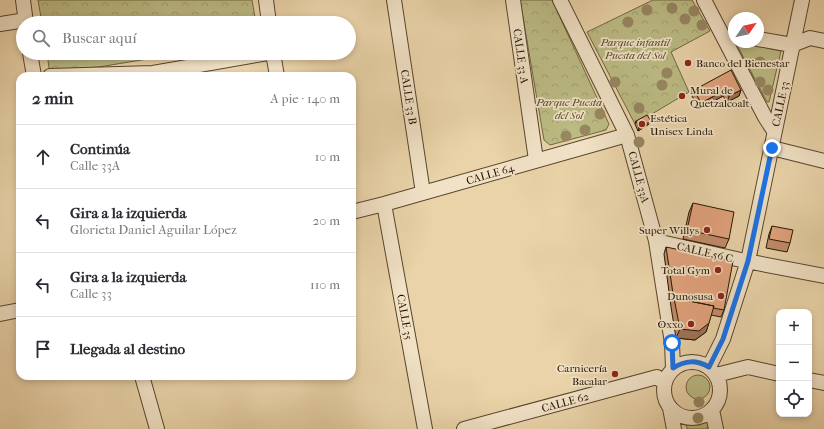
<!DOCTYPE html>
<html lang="es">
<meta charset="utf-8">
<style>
:root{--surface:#fff;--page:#f2f2f3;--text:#2b2b33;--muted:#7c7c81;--line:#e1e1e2}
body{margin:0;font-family:"IM FELL French Canon",serif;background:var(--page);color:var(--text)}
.controls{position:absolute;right:12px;bottom:12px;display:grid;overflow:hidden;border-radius:8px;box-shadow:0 2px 6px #0003}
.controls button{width:36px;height:36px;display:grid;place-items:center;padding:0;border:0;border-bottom:1px solid var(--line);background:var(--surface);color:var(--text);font:20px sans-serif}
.compass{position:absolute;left:728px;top:12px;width:36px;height:36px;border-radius:50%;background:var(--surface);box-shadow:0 2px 6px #0003;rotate:56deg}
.stop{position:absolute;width:12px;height:12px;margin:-9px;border:3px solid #1a73e8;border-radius:50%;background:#fff}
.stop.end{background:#1a73e8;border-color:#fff;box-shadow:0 1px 4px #0008}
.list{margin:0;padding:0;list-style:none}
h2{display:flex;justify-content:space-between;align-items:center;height:52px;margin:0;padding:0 16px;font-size:17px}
h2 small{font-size:13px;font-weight:400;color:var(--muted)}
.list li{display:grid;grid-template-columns:26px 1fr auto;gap:12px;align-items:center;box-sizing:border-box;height:64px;padding:0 16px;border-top:1px solid var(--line)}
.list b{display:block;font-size:15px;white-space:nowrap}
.list p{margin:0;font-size:13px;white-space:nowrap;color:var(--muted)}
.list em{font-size:13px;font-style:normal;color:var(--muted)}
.icon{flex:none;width:22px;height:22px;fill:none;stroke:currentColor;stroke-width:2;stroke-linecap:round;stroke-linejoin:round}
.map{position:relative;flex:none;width:824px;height:429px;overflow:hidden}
.search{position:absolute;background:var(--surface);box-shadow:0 2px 6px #0003;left:16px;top:16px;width:340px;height:44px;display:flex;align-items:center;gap:10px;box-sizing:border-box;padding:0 14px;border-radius:22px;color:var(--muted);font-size:15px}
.panel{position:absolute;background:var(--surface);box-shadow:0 2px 6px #0003;left:16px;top:72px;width:340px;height:308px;border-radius:12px}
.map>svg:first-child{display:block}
.green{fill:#bcbb84;stroke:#716842}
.park{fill:url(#park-crowns);stroke:#716842}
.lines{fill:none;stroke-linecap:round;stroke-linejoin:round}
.minor-casing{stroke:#57452b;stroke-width:16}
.minor{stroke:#f1e2c7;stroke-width:14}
.tree{fill:#978762}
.wall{fill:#c28c6c;stroke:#261601}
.shaded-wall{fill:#9e7258;stroke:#261601}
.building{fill:#e2a37e;stroke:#261601}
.route{stroke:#1a73e8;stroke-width:5}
.poi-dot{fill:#8f2418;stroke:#f1e2c7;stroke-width:1.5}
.labels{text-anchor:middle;stroke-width:3.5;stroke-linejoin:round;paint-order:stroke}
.park-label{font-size:11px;font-style:italic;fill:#534828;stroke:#f1e2c7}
.street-label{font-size:11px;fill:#261601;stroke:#f1e2c7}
.poi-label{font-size:11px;fill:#261601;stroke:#f1e2c7;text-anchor:end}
</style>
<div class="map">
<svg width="824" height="429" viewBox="0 0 824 429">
<defs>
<pattern id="park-crowns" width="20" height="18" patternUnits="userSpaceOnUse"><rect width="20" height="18" fill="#bcbb84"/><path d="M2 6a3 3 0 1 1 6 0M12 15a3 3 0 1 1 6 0" fill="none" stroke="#a1a070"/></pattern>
</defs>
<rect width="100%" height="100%" fill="#ead3a9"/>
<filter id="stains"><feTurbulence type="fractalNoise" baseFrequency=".005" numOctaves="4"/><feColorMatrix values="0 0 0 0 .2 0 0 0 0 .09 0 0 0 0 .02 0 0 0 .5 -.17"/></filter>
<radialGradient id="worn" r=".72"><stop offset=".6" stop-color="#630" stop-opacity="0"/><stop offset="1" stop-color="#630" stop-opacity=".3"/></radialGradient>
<path class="green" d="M 740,42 L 781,51 L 769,102 L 767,102 L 738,47 Z
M686 387a12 12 0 1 1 24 0a12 12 0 1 1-24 0Z
M 686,419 L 708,421 L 707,429 L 687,429 Z"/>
<path class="park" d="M 38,0 L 252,0 L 256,23 L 42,23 Z
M 520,0 L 552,0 L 609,124 L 606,130 L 550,145 L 544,140 Z
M 653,0 L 692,0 L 710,31 L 671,52 L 689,92 L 635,124 L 587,32 Z
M 47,53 L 184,53 L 50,75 Z"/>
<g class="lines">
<defs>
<path id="minor" d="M 23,0 L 26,23
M 266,0 L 269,23
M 394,0 L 423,193
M 513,0 L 536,160
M 560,0 L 627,135 L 656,241 L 672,343 L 673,368
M 704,0 L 765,117 L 774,131
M 0,24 L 26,20
M 758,39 L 792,45 L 810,38 L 824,41
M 30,53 L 34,76
M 273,53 L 277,76
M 50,76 L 153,73 L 268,53
M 772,148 L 824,161
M 384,204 L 425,429
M 352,212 L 384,204 L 627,135
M 656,241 L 741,260 L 824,276
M 0,314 L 20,310
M664 390a28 28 0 1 1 56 0a28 28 0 1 1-56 0Z
M 709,367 L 723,339 L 748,261 L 802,0
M 716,375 L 748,367 L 779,374
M 142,376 L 157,429
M 809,380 L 824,383
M 670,408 L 674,429
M 712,410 L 716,429
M 464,429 L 657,377 L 664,383"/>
</defs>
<use href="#minor" class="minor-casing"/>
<use href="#minor" class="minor"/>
</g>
<g class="tree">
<circle cx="672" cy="8" r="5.5"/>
<circle cx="647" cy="10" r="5.5"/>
<circle cx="694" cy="11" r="5.5"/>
<circle cx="685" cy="19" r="5.5"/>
<circle cx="628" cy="22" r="5.5"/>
<circle cx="702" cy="25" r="5.5"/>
<circle cx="760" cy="62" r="5.5"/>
<circle cx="667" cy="73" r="5.5"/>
<circle cx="615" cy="82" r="5.5"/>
<circle cx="760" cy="82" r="5.5"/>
<circle cx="662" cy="85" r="5.5"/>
<circle cx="768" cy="90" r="5.5"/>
<circle cx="639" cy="108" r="5.5"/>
<circle cx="600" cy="114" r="5.5"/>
<circle cx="585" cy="130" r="5.5"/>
<circle cx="566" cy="136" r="5.5"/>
<circle cx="639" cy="142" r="5.5"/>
<circle cx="699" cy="402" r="5.5"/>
<circle cx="698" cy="418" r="5.5"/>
</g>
<path class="wall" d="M 694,90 L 741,90 L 739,96 L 727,102 L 723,96 L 699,109 L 692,96 Z
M 636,121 L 651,121 L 649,124 L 638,131 L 635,124 Z
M 693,203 L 729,239 L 725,248 L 683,239 L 689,212 Z
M 772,226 L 790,243 L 787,252 L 766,248 L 769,234 Z
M 666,247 L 724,310 L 721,317 L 711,315 L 706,332 L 695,340 L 676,338 L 671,307 L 664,254 Z"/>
<path class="shaded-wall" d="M 725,90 L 723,96 L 699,109 L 701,103 Z
M 741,90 L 739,96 L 727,102 L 729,96 Z
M 651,121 L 649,124 L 638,131 L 639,128 Z
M 709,323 L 706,332 L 695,340 L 676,338 L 680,329 Z"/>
<path class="building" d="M 731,70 L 741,90 L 729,96 L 725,90 L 701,103 L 694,90 Z
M 647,115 L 651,121 L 639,128 L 636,121 Z
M 693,203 L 734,212 L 729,239 L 687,230 Z
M 772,226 L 793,230 L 790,243 L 769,239 Z
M 666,247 L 733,261 L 724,310 L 713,308 L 714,306 L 674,298 L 674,300 Z
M 674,298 L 714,306 L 709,323 L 699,331 L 680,329 Z"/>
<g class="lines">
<path class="route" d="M 672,343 L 673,368 C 686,360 696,360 709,367 L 723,339 L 748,261 L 772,148"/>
</g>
<g class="poi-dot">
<circle cx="688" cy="63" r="4"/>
<circle cx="682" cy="96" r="4"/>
<circle cx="642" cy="124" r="4"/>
<circle cx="707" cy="230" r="4"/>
<circle cx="718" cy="270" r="4"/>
<circle cx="721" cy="296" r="4"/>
<circle cx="691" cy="324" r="4"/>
<circle cx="615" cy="374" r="4"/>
</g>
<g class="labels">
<g class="park-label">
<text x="635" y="46">Parque infantil<tspan x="635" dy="13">Puesta del Sol</tspan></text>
<text x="569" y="106">Parque Puesta<tspan x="569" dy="13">del Sol</tspan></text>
</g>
<g class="street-label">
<text transform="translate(521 56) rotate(82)" y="4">CALLE 33 A</text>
<text transform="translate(409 97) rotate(81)" y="4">CALLE 33 B</text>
<text transform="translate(780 104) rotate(-78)" y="4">CALLE 33</text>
<text transform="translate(490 174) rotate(-16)" y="4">CALLE 64</text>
<text transform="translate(639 177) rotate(75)" y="4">CALLE 33A</text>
<text transform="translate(705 252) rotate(13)" y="4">CALLE 56 C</text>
<text transform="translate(405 317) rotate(80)" y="4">CALLE 35</text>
<text transform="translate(565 402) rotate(-15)" y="4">CALLE 62</text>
</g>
<g class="poi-label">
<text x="696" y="67" text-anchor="start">Banco del Bienestar</text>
<text x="690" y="94" text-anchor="start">Mural de<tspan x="690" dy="13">Quetzalcoalt</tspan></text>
<text x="650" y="122" text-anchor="start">Estética<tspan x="650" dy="13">Unisex Linda</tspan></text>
<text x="699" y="234">Super Willys</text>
<text x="710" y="274">Total Gym</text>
<text x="713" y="300">Dunosusa</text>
<text x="683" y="328">Oxxo</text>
<text x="607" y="372">Carnicería<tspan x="607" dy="13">Bacalar</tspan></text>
</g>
</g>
<rect width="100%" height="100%" filter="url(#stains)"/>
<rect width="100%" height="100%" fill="url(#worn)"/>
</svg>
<div class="controls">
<button>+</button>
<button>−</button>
<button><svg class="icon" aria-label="locate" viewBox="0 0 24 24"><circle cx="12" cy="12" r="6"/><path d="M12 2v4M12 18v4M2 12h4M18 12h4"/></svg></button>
</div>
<svg class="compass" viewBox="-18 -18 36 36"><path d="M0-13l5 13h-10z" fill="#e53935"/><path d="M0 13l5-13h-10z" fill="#7c7c81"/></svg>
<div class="stop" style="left:672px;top:343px"></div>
<div class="stop end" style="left:772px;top:148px"></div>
<div class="search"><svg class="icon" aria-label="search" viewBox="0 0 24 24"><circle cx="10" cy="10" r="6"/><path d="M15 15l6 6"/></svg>Buscar aquí</div>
<section class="panel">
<h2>2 min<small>A pie · 140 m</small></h2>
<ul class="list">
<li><svg class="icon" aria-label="ahead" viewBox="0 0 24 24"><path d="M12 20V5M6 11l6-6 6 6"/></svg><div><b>Continúa</b><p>Calle 33A</p></div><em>10 m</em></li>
<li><svg class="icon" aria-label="left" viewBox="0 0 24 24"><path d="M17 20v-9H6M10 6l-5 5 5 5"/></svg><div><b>Gira a la izquierda</b><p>Glorieta Daniel Aguilar López</p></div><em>20 m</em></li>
<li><svg class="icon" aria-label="left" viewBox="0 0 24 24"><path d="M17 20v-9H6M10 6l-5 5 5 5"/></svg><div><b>Gira a la izquierda</b><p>Calle 33</p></div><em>110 m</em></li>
<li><svg class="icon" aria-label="arrive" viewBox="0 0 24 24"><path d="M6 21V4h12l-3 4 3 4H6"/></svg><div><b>Llegada al destino</b></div></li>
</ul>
</section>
</div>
